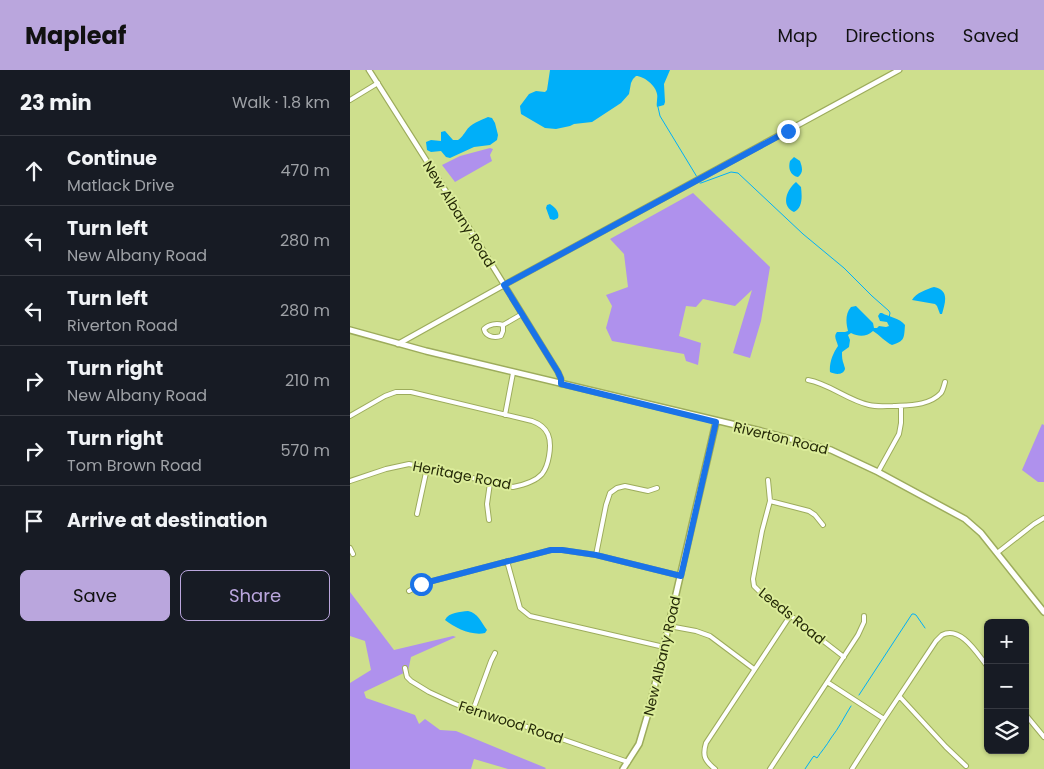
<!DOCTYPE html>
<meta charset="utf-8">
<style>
:root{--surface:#171b24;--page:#242831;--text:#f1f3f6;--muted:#9ea1a6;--line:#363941;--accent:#baa6dd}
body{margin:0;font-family:Poppins,sans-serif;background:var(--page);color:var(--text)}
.controls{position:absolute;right:15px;bottom:15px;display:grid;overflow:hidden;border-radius:8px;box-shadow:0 1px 4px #0004}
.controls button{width:45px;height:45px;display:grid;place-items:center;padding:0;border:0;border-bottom:1px solid var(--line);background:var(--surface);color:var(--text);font:25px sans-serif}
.stop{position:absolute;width:15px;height:15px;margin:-11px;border:4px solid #1a73e8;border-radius:50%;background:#fff}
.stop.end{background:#1a73e8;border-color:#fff;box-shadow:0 1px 5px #0008}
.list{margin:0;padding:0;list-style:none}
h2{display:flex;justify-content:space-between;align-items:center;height:65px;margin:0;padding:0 20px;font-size:21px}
h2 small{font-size:16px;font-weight:400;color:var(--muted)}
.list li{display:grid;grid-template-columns:32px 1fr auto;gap:15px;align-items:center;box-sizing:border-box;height:70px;padding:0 20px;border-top:1px solid var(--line)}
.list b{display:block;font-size:19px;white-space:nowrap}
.list p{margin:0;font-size:16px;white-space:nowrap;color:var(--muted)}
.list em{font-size:16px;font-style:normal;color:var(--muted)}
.actions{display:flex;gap:10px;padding:15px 20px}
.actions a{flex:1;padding:11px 0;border:1px solid var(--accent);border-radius:8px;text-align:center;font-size:18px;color:var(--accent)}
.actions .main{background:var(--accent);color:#111}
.icon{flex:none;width:28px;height:28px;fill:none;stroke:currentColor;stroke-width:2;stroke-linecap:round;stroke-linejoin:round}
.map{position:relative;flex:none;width:694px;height:699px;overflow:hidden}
header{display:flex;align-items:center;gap:30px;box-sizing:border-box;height:70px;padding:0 25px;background:var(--accent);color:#111}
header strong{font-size:24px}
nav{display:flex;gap:28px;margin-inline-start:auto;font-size:18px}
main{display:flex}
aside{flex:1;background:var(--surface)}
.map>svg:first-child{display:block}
.green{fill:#af91ed}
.water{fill:#00aff9}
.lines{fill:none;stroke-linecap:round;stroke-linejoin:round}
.stream{stroke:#00aff9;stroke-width:1}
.minor-casing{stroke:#9dac5c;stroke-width:6}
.tertiary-casing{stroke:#9dac5c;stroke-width:7}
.secondary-casing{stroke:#9dac5c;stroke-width:8}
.minor{stroke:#fff;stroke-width:4}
.tertiary{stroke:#fff;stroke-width:4.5}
.secondary{stroke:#fff;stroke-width:5}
.route{stroke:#1a73e8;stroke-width:6}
.labels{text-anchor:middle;stroke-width:4;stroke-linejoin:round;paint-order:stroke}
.street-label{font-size:14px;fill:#242907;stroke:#dbec9a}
</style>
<header>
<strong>Mapleaf</strong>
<nav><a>Map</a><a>Directions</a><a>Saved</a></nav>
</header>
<main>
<aside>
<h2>23 min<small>Walk · 1.8 km</small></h2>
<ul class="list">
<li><svg class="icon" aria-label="ahead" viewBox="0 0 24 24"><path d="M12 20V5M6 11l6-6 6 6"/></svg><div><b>Continue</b><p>Matlack Drive</p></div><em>470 m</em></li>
<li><svg class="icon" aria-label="left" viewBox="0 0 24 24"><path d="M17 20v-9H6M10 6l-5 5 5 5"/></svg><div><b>Turn left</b><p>New Albany Road</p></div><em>280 m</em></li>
<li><svg class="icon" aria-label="left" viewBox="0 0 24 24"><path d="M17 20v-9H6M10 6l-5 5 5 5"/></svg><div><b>Turn left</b><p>Riverton Road</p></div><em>280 m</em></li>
<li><svg class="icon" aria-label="right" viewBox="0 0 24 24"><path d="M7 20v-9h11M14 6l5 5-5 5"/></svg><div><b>Turn right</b><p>New Albany Road</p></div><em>210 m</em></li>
<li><svg class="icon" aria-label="right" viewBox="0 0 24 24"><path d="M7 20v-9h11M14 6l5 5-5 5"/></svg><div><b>Turn right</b><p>Tom Brown Road</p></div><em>570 m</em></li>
<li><svg class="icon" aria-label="arrive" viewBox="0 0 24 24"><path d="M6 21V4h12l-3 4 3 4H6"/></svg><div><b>Arrive at destination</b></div></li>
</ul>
<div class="actions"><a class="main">Save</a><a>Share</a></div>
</aside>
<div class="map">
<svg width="694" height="699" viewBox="0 0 694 699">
<rect width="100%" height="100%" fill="#cedf8d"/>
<path class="green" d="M 140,78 L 143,79 L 140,85 L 142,91 L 105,112 L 92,95 L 110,86 Z
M 343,123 L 420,197 L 411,251 L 400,288 L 383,283 L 402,220 L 385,236 L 353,229 L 346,237 L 336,236 L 329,266 L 351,273 L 348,295 L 336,291 L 334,284 L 262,271 L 256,258 L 262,236 L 256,225 L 278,217 L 274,184 L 260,169 Z
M 692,354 L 694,355 L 694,412 L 688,412 L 672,400 Z
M 0,522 L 44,580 L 103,566 L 106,567 L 61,587 L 58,601 L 14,622 L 16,628 L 65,645 L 69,654 L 75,649 L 90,660 L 106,661 L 196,698 L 195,699 L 158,699 L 124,689 L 121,699 L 0,699 L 0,613 L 21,600 L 15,571 L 0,566 Z"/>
<path class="water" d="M 200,0 L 320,0 L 314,14 L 315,32 L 314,35 L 307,37 C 306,33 308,28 307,24 C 306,16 294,6 286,6 L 283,9 L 281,13 L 279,24 L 271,33 L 242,52 L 224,54 L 220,56 L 206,59 L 195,58 L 171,44 L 170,36 L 179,24 L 186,21 L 195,22 L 197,20 Z
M 138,47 L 142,48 L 145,53 L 148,65 L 147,70 L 140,75 L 124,77 L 100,88 L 96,87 L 91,81 L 81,82 L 77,80 L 76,72 L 81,70 L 91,71 L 91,62 L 95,61 L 103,70 L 108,70 C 112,67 113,65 116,61 C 120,54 131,50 138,47 Z
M 444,87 L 450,91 C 452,97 454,102 448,107 C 440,105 438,98 440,91 Z
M 446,112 L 451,117 C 452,126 453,138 444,142 C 430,136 437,119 446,112 Z
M 200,134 C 204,137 210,141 208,148 L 204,150 L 200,149 L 196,138 L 197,135 Z
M 584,217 C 600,220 595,233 592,244 L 590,244 L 587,236 L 585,234 L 562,230 C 566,223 577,219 584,217 Z
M 506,236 L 523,253 L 524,258 L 527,258 L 529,256 L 536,257 L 539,256 L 537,252 L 530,251 L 528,246 L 530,243 L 532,243 C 539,247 550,248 555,255 C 554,268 555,271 542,275 C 535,272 530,265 523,261 C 516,267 509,267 501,263 L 498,265 L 500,270 L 499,277 L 492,282 C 492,287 492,290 494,295 C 494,296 495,297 495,299 C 493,306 484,304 480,302 C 479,293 483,283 488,276 C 487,271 483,267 487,262 L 495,262 L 498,261 C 496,253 495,244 501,237 Z
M 118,541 C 128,543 131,552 137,560 L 135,563 C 122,566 105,558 95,550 C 99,542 110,542 118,541 Z"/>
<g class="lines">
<path class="stream" d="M 308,37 L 310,46 L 347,107
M 350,113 L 351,113 L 381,102 L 388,103 L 453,164 L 494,198 L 522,226 L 539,241 L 540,243 L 539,248
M 509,625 L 562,544 L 564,544 L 566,545 L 575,558
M 455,699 L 463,687 L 464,686 L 467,688 C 471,682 477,675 481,668 C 489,658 494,647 501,636"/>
<defs>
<path id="minor" d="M 0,30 L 28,13
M 153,255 C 147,253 139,254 134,259 L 135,262 C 138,267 145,268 151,266 L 153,261 L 153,255 L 172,244
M 458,310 C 480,314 497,330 519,335 C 527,337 535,336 543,336 C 559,335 579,336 591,323 C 593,320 594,316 595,312
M 155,345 L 163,303
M 0,346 L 35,326 L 46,322 L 61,322 L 182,351 C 199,357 202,369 199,386 C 198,392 196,399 192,404 C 185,412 173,415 163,417 L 59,394 L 36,399 L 0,411
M 528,402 L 549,364 L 551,353 L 551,336
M 418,410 L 420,431 L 412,461 L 403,509 L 404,516 L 410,522 L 494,587
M 420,431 L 459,441 L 465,445 L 473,455
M 67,444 L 77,398
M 139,450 L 137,434 L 140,413
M 0,478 L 3,484
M 647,483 L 684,454 L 694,448
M 246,485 L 256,435 L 260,423 L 267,418 L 275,416 L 298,421 L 307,418
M 157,491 L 170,538 L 180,546 L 314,577
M 59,521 L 71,514 L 201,480 L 212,480 L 246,485 L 331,506
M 319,556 L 346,561 L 360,566 L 404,599
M 55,598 L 57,607 L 61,611 L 79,622 L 103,633 L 115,638 L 140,644 L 278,692
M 477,612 L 534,649
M 550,627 L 596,677 L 616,696
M 123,640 L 141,591 L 145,583
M 675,644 L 694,667
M 365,699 C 355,691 352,686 356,673 L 440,546
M 420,699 L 508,565 L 514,552 L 514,546
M 502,699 L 534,649 L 586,571 C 588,569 590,567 592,565 C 611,555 628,585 638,597"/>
<path id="tertiary" d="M 19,0 L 121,161 L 208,302 L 211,309 L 211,314
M 48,274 L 154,215 L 549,0"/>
<path id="secondary" d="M 0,260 L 76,281 L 411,361 L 481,380 L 528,402 L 615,449 L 631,463 L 694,542
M 273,699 L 289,674 L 299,640 L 366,352"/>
</defs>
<use href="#minor" class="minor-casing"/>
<use href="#tertiary" class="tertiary-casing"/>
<use href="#secondary" class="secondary-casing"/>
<use href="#minor" class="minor"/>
<use href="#tertiary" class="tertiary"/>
<use href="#secondary" class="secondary"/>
</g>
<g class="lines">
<path class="route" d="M 71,514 L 201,480 L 212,480 L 246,485 L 331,506 L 366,352 L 211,314 L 211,309 L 208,302 L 154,215 L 438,61"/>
</g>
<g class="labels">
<g class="street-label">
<text transform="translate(109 144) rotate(58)" y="5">New Albany Road</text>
<text transform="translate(431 368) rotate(14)" y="5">Riverton Road</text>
<text transform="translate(112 405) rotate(11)" y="5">Heritage Road</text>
<text transform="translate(442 546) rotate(39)" y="5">Leeds Road</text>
<text transform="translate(312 586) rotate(-77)" y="5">New Albany Road</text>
<text transform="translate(161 652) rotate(18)" y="5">Fernwood Road</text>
</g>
</g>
</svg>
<div class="controls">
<button>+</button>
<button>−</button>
<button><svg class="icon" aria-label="layers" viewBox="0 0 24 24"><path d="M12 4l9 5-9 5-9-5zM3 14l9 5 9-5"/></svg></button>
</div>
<div class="stop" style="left:71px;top:514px"></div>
<div class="stop end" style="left:438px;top:61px"></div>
</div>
</main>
